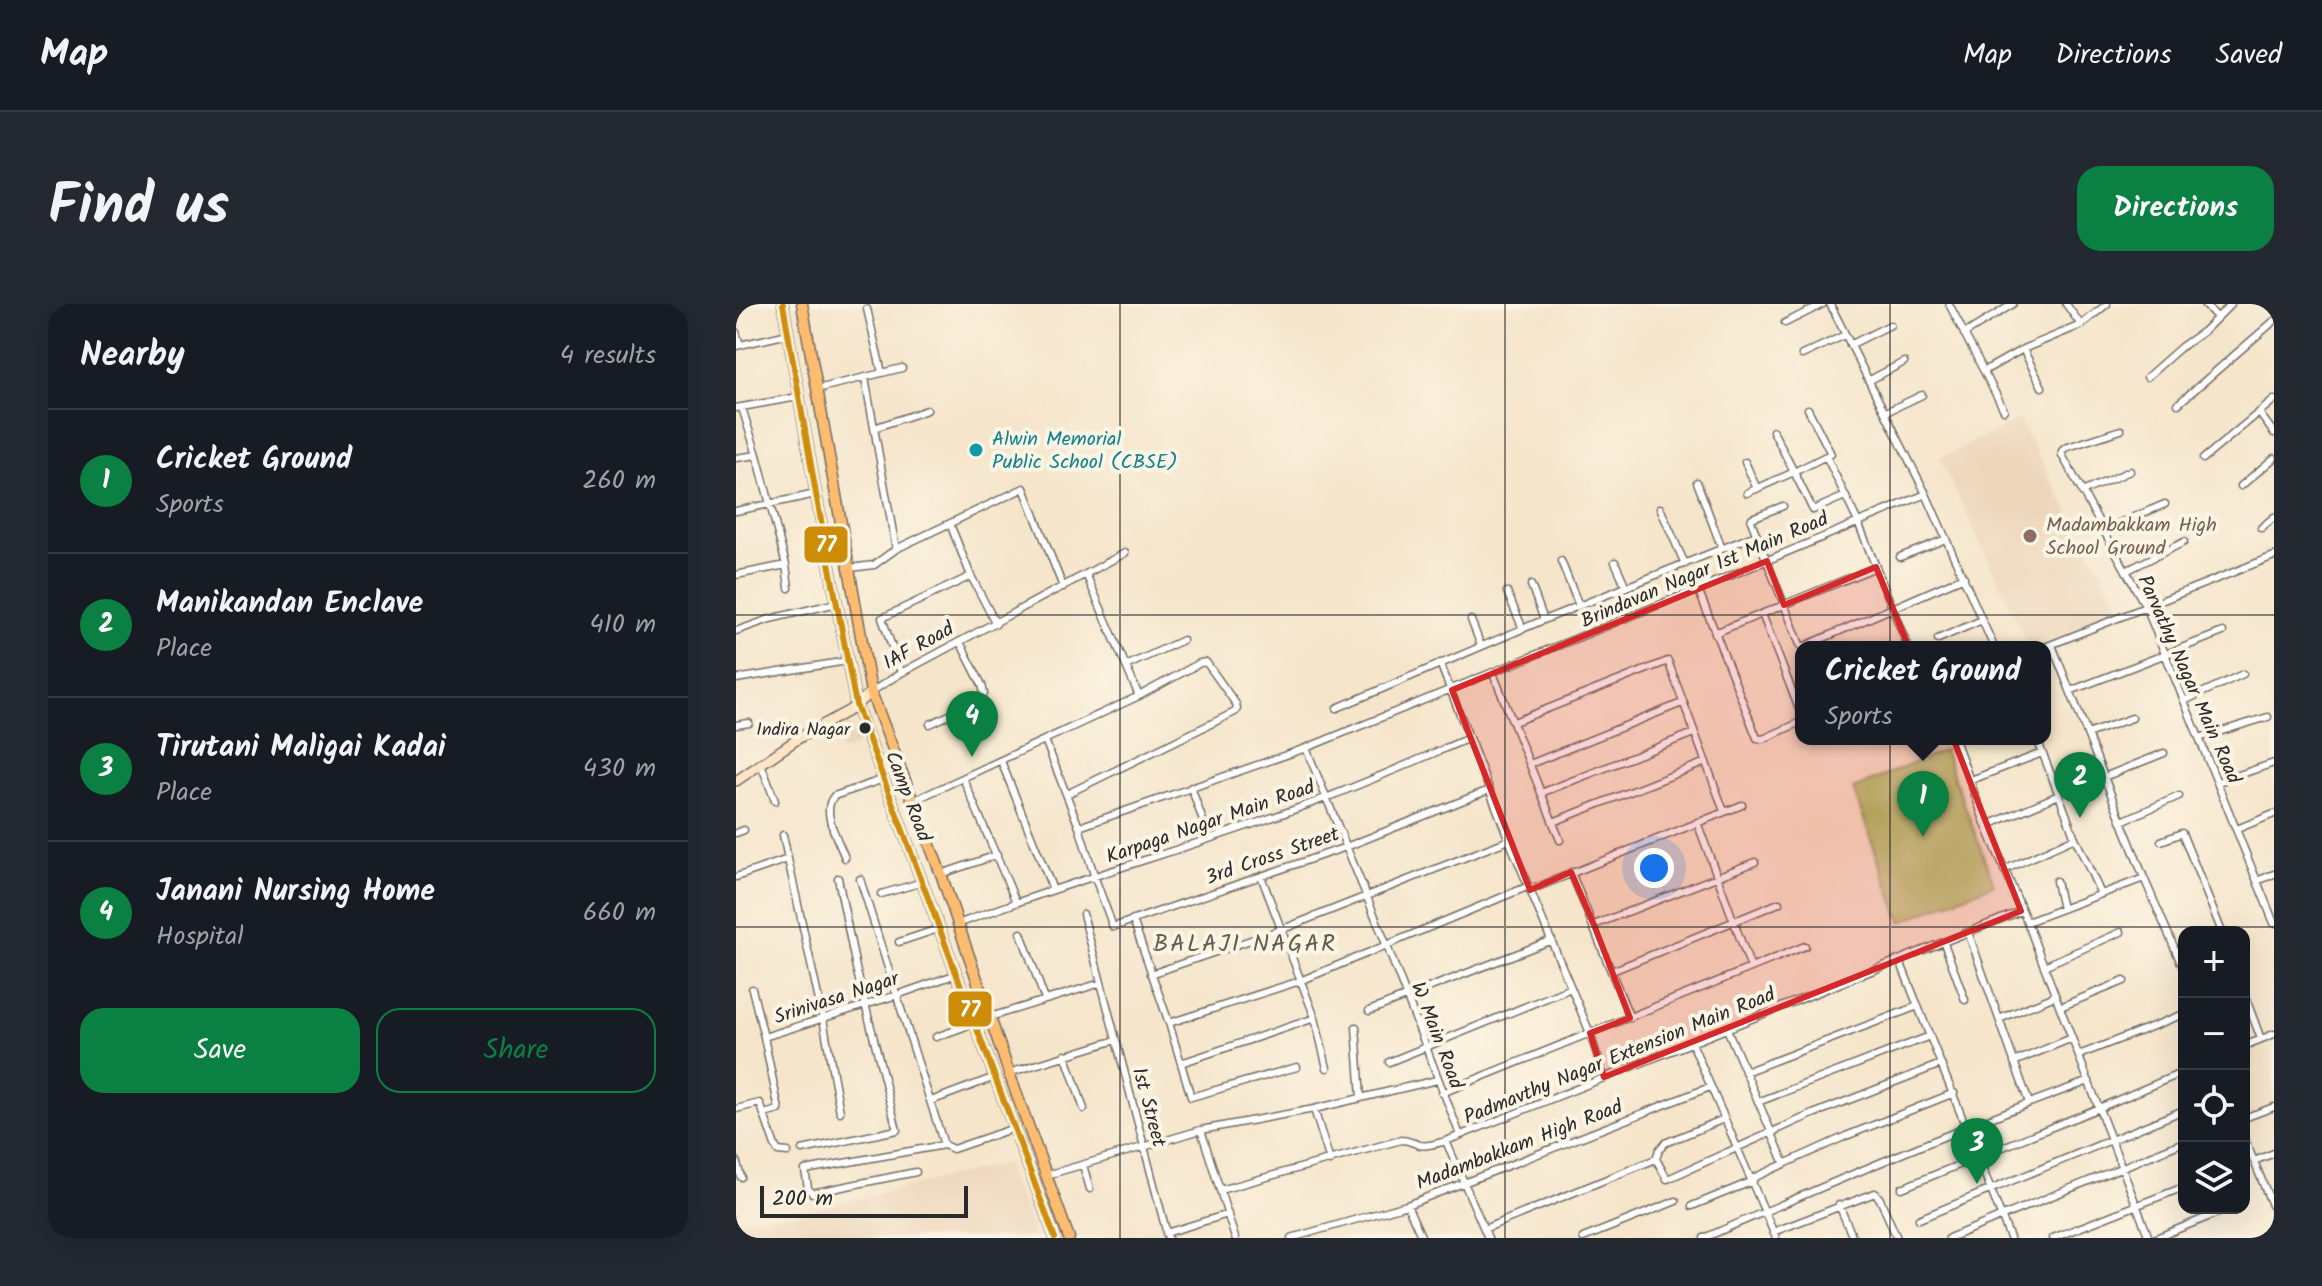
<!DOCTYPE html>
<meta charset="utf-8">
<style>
:root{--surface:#171b24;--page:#242831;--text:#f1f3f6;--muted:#9ea1a6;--line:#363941;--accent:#0b8043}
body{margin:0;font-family:Kalam,sans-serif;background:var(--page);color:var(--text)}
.controls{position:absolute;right:24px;bottom:24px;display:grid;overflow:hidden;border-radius:16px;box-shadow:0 8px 32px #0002}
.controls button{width:72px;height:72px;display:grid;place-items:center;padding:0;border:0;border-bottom:2px solid var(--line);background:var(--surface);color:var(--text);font:40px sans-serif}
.scale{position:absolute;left:24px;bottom:20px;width:208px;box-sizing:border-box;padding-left:8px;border:4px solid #2b2b2b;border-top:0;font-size:22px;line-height:28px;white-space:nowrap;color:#2b2b2b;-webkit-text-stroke:6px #fcf5e5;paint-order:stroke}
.you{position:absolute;left:918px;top:564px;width:28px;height:28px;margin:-20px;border:6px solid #fff;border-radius:50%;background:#1a73e8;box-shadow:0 0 0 12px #1a73e833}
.badge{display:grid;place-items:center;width:52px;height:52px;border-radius:50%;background:var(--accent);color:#fff;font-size:26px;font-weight:700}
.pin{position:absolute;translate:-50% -66px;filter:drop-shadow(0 2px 4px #0008)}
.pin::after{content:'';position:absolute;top:42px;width:28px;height:24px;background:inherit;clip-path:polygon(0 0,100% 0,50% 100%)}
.popup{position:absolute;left:1059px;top:337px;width:256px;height:104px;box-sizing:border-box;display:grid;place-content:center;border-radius:16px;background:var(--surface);filter:drop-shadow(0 2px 6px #0005);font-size:26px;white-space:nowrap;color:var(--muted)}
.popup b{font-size:30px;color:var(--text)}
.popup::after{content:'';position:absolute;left:50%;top:100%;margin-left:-16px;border:16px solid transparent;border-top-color:var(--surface)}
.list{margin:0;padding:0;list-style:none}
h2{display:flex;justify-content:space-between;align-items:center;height:104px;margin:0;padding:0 32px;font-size:34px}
h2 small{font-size:26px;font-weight:400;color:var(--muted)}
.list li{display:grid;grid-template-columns:52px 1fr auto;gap:24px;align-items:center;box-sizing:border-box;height:144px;padding:0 32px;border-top:2px solid var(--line)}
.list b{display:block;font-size:30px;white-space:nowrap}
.list p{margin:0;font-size:26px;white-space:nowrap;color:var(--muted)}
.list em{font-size:26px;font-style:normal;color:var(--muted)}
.actions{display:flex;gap:16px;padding:24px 32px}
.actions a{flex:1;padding:18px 0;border:2px solid var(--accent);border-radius:24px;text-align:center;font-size:28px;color:var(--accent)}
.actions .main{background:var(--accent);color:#fff}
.icon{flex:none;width:44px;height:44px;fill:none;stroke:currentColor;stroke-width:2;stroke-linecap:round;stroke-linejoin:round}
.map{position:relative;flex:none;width:1538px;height:934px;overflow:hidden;border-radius:24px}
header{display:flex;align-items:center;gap:48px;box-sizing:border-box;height:112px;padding:0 40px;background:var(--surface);border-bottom:2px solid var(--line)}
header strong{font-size:38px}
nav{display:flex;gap:44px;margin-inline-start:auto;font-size:28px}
.intro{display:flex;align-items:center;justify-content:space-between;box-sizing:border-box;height:192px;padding:0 48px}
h1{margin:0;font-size:56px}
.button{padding:20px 36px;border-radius:24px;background:var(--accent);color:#fff;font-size:28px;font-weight:700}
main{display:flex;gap:48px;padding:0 48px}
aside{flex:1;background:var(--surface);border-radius:24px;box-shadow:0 8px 32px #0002}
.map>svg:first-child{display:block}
.built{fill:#edd7bb}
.green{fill:#a8c167;stroke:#6a7649;stroke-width:2}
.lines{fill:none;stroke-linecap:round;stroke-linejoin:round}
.street-casing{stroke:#726c63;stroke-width:9}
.secondary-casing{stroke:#726c63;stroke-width:12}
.primary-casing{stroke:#726c63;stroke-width:13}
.street{stroke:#fff;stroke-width:6}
.secondary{stroke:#ffe4c6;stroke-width:9}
.primary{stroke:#febc70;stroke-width:10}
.bus-1-casing{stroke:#fcf5e5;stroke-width:12}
.bus-1{stroke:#ce8d09;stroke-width:6}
.marked{fill:#d62828;fill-opacity:0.2;stroke:#d62828;stroke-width:6;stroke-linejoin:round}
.grid{fill:none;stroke:#2b2b2b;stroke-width:2;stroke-opacity:0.55}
.culture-dot{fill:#0f9aa8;stroke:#fcf5e5;stroke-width:3}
.education-dot{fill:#8d6e63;stroke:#fcf5e5;stroke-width:3}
.bus-dot{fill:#2b2b2b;stroke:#fcf5e5;stroke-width:3}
.labels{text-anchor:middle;stroke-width:8;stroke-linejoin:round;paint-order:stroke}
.bus-label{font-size:18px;fill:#2b2b2b;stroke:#fcf5e5;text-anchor:end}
.culture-label{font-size:20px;fill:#0d838f;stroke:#fcf5e5;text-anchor:start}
.education-label{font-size:20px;fill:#785e54;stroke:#fcf5e5;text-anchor:start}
.street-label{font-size:20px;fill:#2b2b2b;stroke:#fcf5e5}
.quarter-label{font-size:24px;letter-spacing:2px;fill:#675b4c;stroke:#fcf5e5}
.line-badge{stroke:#fcf5e5;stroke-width:3}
.badge-label{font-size:22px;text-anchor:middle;font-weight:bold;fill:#fff}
</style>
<header>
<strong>Map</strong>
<nav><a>Map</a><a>Directions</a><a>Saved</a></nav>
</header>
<div class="intro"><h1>Find us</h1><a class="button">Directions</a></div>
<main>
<aside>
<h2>Nearby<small>4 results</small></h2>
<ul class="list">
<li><span class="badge">1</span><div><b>Cricket Ground</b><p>Sports</p></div><em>260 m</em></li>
<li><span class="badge">2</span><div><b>Manikandan Enclave</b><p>Place</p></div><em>410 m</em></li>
<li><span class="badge">3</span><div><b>Tirutani Maligai Kadai</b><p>Place</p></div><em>430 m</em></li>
<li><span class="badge">4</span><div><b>Janani Nursing Home</b><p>Hospital</p></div><em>660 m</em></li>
</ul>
<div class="actions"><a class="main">Save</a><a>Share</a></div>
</aside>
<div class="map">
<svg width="1538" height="934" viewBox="0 0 1538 934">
<rect width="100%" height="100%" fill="#fcf5e5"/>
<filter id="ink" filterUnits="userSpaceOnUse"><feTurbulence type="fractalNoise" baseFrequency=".0125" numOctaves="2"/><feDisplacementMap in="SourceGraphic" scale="16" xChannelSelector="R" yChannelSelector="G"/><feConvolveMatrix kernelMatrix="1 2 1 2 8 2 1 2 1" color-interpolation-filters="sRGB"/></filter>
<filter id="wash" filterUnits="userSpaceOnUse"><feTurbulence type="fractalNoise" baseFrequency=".006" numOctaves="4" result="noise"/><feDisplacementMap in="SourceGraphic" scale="32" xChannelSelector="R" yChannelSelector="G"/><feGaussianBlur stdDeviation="1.8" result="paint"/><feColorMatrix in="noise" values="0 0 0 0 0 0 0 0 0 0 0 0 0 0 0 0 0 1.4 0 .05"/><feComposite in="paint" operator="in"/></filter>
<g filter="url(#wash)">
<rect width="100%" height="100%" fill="#f5e5cb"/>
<path class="built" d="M 1283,116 L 1389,310 L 1309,343 L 1293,343 L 1204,154 Z
M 107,418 L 110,423 L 113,421 L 118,430 L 115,433 L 116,435 L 119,433 L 122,440 L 120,441 L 120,443 L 106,447 L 103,441 L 108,438 L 103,428 L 81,439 L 78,433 Z
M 269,860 L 300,934 L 0,934 L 0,917 L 60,909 Z"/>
<path class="green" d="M 1208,446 L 1258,580 L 1165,618 L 1117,485 Z"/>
</g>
<g filter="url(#ink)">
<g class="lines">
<defs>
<path id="street" d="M 1094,0 L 1190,190 L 1258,343
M 1213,0 L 1268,106
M 1330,0 L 1345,21
M 1468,0 L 1481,13
M 131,5 L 146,69
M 1049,19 L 1087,0
M 0,28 L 4,41
M 1228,30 L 1277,0
M 1114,41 L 1154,21
M 0,42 L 52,30
M 1287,45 L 1306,83
M 1066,51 L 1109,31
M 1248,67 L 1287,45 L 1345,21 L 1371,0
M 1411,73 L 1445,43 L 1468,27 L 1495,0
M 129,74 L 160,245
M 1134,76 L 1168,58
M 81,85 L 166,64
M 1442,100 L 1538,17
M 0,104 L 62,93
M 1072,105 L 1095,150
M 1150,108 L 1186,91
M 1523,109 L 1538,129
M 138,124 L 191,106
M 1385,126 L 1329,144 L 1326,147 L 1326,151 L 1410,303 L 1538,619
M 0,154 L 21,151
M 1467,155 L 1538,96
M 1009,158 L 1021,185
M 961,178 L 986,245
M 1505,182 L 1538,154
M 1346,188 L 1394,167
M 1011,189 L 1058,168 L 1037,127
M 1109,192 L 1077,206 L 1058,168 L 1090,152 L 1122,218 L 1172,343
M 1047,202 L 1016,214 L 1015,217 L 1065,343
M 924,204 L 949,260
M 0,207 L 80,190
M 214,220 L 235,272 L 260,320
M 1525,224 L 1538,213
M 1367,226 L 1429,200
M 1164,253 L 1210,235
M 825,257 L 843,302
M 879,258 L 890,283
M 50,261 L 53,284
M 114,264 L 138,261 L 160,245 L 288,184 L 327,283
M 1390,267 L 1448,238
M 350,270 L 403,392
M 0,271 L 50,261 L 21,151 L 6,104
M 795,281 L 808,316
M 962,285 L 1021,434 L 1027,435 L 1065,418
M 771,288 L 787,325
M 1026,310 L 1065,410
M 735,316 L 745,342
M 0,327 L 34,315 L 101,299
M 979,329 L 1140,263
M 1202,335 L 1246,316
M 1067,343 L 1228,273
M 1309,343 L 1538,252
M 704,359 L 773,536 L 854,729 L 868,773
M 390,362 L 447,336
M 165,369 L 146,314 L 235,272
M 757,369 L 824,536
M 0,375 L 111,357
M 1334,387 L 1487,328
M 135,388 L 165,369 L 389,249
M 1448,397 L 1507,370
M 601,404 L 805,317 L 1020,231
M 778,418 L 932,357 L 988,507
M 194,420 L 241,398 L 248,390 L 246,381 L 224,338
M 0,421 L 13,419
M 1351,430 L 1396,414
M 1463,434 L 1532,413
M 1219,435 L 1250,522 L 1291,618 L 1413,934
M 309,436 L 343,523 L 359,574 L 377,623 L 610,543 L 753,486
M 570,444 L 651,642 L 724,831
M 265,457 L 317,586
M 25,460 L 39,497
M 794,460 L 946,399
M 1368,473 L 1428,449
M 227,474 L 280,598
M 1235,476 L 1306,449
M 1482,478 L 1538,459
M 455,483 L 473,534
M 805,489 L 958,429
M 1323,491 L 1339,534 L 1365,590
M 177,497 L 403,392 L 464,359 L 470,358 L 500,400 L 501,405 L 499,408 L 331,490
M 1386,517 L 1443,492
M 817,518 L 970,458
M 961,518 L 1015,664
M 1250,522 L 1323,491 L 1301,435
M 343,523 L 570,444 L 996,271 L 1190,190
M 1501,525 L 1538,510
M 0,529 L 8,526
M 47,531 L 52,555
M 1425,537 L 1446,529 L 1486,628
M 109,554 C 103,537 84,508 98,492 L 148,475
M 1268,566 L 1339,534
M 835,568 L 894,714
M 205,570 L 261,551
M 525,572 L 579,714
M 0,573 L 52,555 L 87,715 L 104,808
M 1408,574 L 1448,666
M 124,575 L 208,841
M 1320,577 L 1326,605
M 1521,577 L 1538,570
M 794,586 L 1006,501
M 145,590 L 187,578
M 347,610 L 432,934
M 397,616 L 433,719 L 455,793 L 561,763
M 1291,618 L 1408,574 L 1316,341
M 222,620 C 344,573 470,540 592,493 C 639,475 686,454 733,434
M 858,621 L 1019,558
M 1232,628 L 1293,799
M 285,629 L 309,696
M 163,638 L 205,624
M 1208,639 L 1229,696
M 1164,657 L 1274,934
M 1308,662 L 1385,628
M 876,667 L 1043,599
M 415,670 L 547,625 L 773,536
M 16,685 L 28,733
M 1508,689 L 1525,735
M 1324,703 L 1388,677
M 633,707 L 816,636
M 254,713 L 365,679
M 1263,715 L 1319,692
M 433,719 L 564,677 L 793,582
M 620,723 L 625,794
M 991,725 L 1049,860
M 200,733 L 239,719
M 956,739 L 1040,934
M 1508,742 L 1538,730
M 329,750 L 348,805
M 1343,751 L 1448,710
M 653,758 L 835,684
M 1278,758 L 1336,734
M 445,759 L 579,714 L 591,764
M 1009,768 L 1182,702
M 273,769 L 380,736
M 706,789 L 1069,642
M 195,797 L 259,773
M 1022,798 L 1194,732
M 0,805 L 24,799 L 39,842 L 42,847 L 52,848
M 578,805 L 594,857
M 28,810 L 43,806 L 28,733 L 161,691 L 221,670
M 1508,814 L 1538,803
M 465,826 L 578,805 L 701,776
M 1508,833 L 1538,906
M 710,837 L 752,934
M 66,846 L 161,826 L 120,664 L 102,574
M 920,855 L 923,846 L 929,839 L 988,815
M 0,856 L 5,873
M 1518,857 L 1538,849
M 347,861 L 354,885
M 180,868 L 76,889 L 72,884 L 69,866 L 208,841 L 217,845 L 278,824
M 311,871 L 465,826 L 499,934
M 1015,875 L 1110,832 L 1218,789
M 1166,884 L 1363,804 L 1448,768
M 484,886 L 665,836 C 673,836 676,839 684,841 C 692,843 702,839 710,837 L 1285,607
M 671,901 L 686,934
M 1103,901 L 1117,934
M 956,902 L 1017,877
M 1183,915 L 1448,806
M 748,925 L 920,855 L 931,875 L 936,873 L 1072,812 L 1205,760
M 1037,928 L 1139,889 L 1144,895 L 1161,934
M 430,929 L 492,910
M 555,934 L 671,901 L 974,783
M 847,934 L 940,897
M 968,934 C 1095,879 1222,824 1353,777
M 1213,934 L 1448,838
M 1317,934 L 1448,883
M 1420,934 L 1494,904"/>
<path id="secondary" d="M 0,477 L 63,434 L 114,406 L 135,388"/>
<path id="primary" d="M 47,0 L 80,190 L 120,401 L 319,934
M 66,0 L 135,388 L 205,570 L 273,769 L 333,934"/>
</defs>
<use href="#street" class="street-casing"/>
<use href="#secondary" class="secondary-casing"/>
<use href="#primary" class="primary-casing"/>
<use href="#street" class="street"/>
<use href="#secondary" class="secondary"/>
<use href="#primary" class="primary"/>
<defs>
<path id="bus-1" d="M 47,0 L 80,190 L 120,401 L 319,934"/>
</defs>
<use href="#bus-1" class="bus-1-casing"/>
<use href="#bus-1" class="bus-1"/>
</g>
</g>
<path class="marked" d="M 1031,257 L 1048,301 L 1140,263 L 1191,388 L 1198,386 L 1285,607 L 868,773 L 854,729 L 894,714 L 858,621 L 835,568 L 794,586 L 716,386 Z"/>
<path class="grid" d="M 384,0 L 384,934M 769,0 L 769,934M 1154,0 L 1154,934M 0,311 L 1538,311M 0,623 L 1538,623"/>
<circle class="culture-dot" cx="240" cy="146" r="8"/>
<circle class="education-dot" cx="1294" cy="232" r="8"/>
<circle class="bus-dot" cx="129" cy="424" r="7"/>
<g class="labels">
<g class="bus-label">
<text x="114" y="431">Indira Nagar</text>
</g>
<g class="culture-label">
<text x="256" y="141">Alwin Memorial<tspan x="256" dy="23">Public School (CBSE)</tspan></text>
</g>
<g class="education-label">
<text x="1310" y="227">Madambakkam High<tspan x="1310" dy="23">School Ground</tspan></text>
</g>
<g class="street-label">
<text transform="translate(968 265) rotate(-23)" y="7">Brindavan Nagar 1st Main Road</text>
<text transform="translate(182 341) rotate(-29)" y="7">IAF Road</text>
<text transform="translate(1454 375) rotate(66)" y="7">Parvathy Nagar Main Road</text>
<text transform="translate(173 492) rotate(69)" y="7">Camp Road</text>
<text transform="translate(474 517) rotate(-19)" y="7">Karpaga Nagar Main Road</text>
<text transform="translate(536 551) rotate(-19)" y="7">3rd Cross Street</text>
<text transform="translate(100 693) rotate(-18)" y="7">Srinivasa Nagar</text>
<text transform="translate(702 731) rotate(69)" y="7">W Main Road</text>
<text transform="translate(883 751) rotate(-22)" y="7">Padmavthy Nagar Extension Main Road</text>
<text transform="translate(414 803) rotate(75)" y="7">1st Street</text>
<text transform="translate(783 840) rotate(-21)" y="7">Madambakkam High Road</text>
</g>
<g class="quarter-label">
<text x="509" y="647">BALAJI NAGAR</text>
</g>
</g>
<g class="line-badge">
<rect x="67" y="221" width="46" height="39" rx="8" fill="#ce8d09"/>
<rect x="211" y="686" width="46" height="38" rx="8" fill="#ce8d09"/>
</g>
<g class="badge-label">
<text x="90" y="248">77</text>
<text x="234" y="713">77</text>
</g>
</svg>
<div class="controls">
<button>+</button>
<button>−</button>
<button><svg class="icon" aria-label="locate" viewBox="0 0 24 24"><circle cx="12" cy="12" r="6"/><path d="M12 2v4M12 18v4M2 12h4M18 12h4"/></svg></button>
<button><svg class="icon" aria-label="layers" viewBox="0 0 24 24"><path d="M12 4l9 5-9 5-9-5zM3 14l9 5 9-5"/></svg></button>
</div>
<div class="scale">200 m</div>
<div class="you"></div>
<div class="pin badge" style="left:1187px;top:533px">1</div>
<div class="popup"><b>Cricket Ground</b>Sports</div>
<div class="pin badge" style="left:1344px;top:514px">2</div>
<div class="pin badge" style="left:1241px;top:880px">3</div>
<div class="pin badge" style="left:236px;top:453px">4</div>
</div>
</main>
